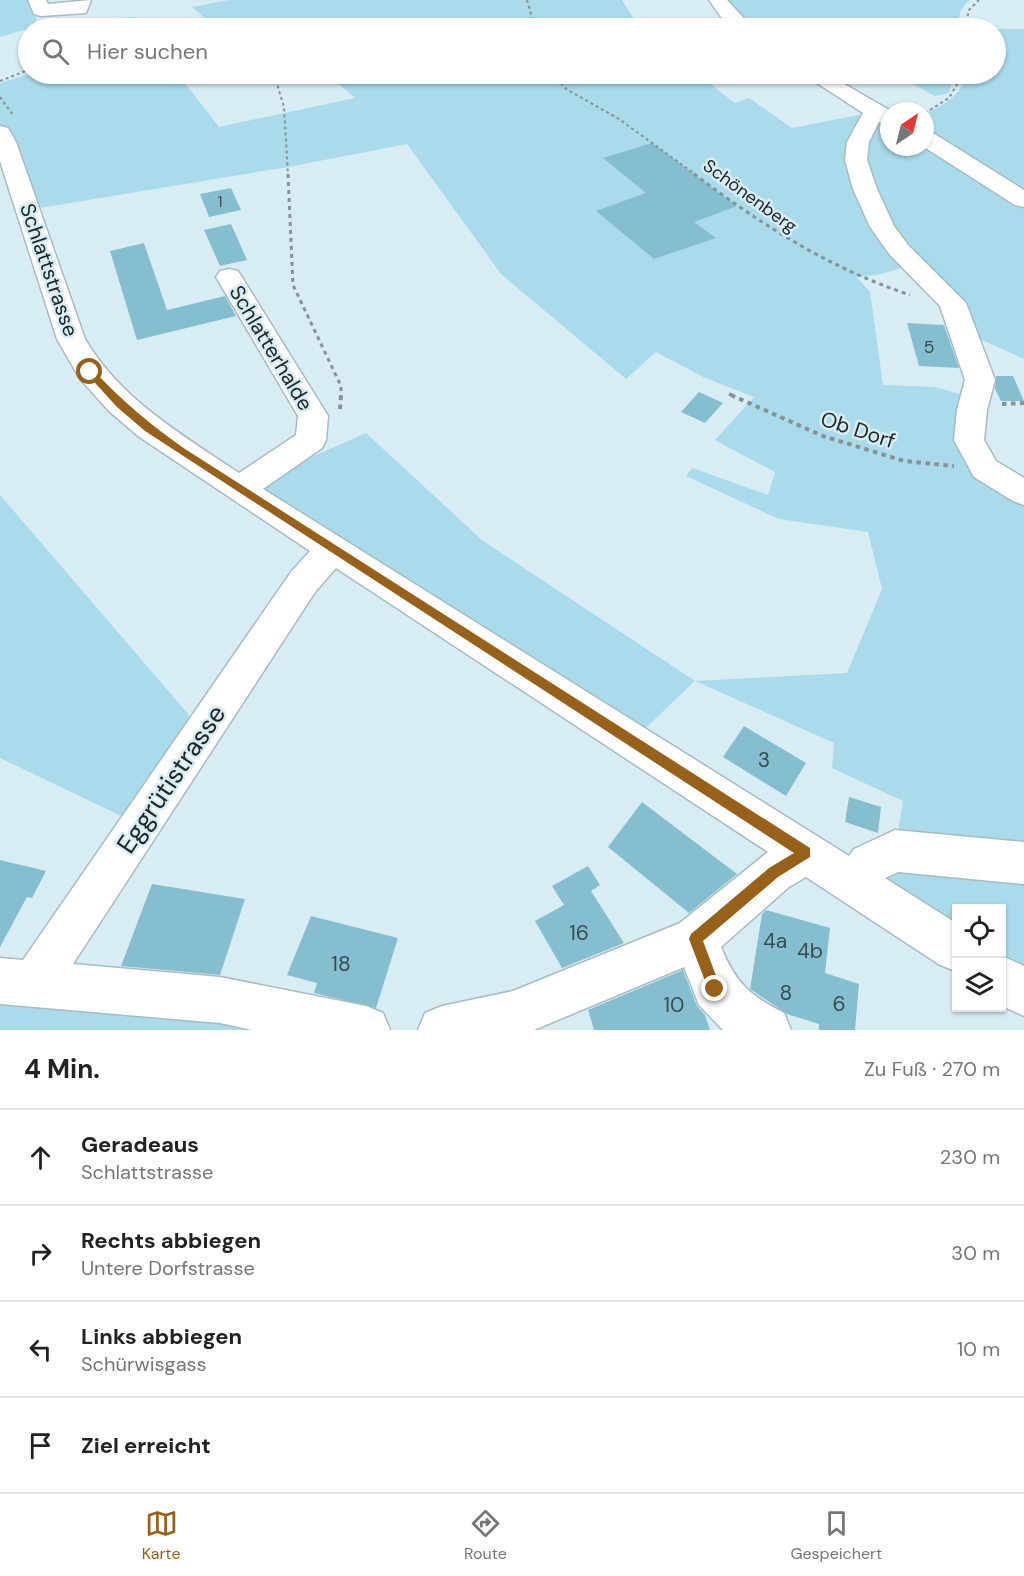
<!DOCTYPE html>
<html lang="de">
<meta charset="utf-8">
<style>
:root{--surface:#fff;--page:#f2f2f2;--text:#222;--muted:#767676;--line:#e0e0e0;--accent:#98611a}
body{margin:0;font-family:"DM Sans",sans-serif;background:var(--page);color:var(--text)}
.controls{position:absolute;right:18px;bottom:18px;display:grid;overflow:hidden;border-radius:0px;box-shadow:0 2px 4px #0004}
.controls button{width:54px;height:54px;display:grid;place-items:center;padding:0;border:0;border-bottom:2px solid var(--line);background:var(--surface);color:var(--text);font:30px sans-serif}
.compass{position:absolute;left:880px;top:102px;width:54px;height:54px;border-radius:50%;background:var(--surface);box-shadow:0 2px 4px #0004;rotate:35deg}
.stop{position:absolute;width:18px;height:18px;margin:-14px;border:4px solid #98611a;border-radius:50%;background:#fff}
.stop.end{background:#98611a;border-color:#fff;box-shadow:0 2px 6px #0008}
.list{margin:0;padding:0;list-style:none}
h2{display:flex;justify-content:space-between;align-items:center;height:78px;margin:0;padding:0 24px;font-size:26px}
h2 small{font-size:20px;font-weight:400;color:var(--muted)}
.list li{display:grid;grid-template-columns:39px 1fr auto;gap:18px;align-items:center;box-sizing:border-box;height:96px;padding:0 24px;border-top:2px solid var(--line)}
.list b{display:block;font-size:22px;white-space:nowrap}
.list p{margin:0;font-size:20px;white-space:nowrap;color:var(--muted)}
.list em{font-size:20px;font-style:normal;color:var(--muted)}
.icon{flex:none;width:33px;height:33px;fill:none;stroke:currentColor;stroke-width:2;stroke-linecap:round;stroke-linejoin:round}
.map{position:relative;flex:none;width:1024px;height:1030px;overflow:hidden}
.search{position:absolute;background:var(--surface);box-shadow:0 2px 4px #0004;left:18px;right:18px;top:18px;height:66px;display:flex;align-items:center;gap:15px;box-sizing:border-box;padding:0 21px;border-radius:33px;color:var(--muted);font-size:22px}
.sheet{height:462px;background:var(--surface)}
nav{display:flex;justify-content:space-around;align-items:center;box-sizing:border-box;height:84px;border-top:2px solid var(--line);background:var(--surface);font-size:16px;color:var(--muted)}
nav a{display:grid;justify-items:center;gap:3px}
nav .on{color:var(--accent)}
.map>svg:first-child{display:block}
.green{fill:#a9dbea}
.building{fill:#85bfcf}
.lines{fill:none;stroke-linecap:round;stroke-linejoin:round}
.minor-casing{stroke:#a7bcc2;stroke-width:3}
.path-far2{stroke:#839397;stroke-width:2;stroke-dasharray:3 3;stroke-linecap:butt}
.path-far1{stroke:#839397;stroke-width:3;stroke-dasharray:4 4;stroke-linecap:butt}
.path{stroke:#839397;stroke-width:4;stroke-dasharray:4.5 4.5;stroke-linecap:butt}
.minor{fill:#fff;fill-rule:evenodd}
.route{fill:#98611a}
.labels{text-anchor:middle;stroke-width:5;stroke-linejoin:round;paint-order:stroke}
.far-number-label{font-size:15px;fill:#374c51}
.far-street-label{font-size:18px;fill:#1d2527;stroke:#d8edf3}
.number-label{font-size:18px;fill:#374c51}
.street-label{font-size:21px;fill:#1d2527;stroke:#d8edf3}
.near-number-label{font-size:21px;fill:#374c51}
.near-street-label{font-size:26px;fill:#1d2527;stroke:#d8edf3}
</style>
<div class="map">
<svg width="1024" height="1030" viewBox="0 0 1024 1030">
<rect width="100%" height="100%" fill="#d8edf3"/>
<path class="green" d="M 0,0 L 37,0 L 36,23 L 28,29 L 0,37 Z
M 229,0 L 622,0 L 640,28 L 216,28 L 192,7 Z
M 718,0 L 970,0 C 960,7 958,17 958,28 L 810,28 L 791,18 C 748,32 746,37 718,0 Z
M 134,17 L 144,28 L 54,28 L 45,23 Z
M 996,29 L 1024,29 L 1024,359 L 962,331 L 952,303 L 902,268 L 877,275 L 857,277 L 870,292 L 883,385 L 935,387 L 975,398 L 969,440 L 1024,496 L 1024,993 L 1002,979 L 1002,909 L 956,909 L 956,949 L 854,883 L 895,851 L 903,801 L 832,768 L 834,743 L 695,681 L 631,742 L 239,489 L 366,433 L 483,541 L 695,681 L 847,673 L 882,589 L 868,532 L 779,519 L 686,476 L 692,468 L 768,495 L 775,472 L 715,440 L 754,397 L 703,377 L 656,352 L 626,379 L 501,274 L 407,144 L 288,167 L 28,210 L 0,133 L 0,83 L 29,74 L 178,74 L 219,127 L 355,98 L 327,74 L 697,74 L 735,103 L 749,98 L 792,128 L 874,112 L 889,119 L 889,147 L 925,147 L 925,113 C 944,106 963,94 965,74 L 996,74 Z
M 894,74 L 954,74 L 949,93 L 935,96 Z
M 0,495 L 189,715 L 185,755 L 140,825 L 0,758 Z
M 0,981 L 366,1030 L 0,1030 Z"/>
<path class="building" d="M 652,143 L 737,206 L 694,222 L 716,238 L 654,259 L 596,211 L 646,193 L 603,158 Z
M 231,188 L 241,210 L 209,217 L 200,194 Z
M 231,224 L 247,260 L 220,266 L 204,230 Z
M 144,243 L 167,310 L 225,296 L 236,316 L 137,340 L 110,251 Z
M 907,323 L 944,325 L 959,368 L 919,366 Z
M 996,376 L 1013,376 L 1024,401 L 1001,401 L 995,389 Z
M 699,392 L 723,403 L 705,423 L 681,412 Z
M 744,726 L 806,763 L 786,796 L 723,757 Z
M 849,797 L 881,807 L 878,833 L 845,822 Z
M 642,802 L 737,874 L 689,913 L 608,847 Z
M 0,860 L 46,871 L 32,898 L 27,897 L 0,947 Z
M 588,866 L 600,885 L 591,891 L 624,943 L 562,968 L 535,921 L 564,905 L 552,886 Z
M 152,884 L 245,899 L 220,975 L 121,966 Z
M 766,910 L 830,928 L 825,973 L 859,984 L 855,1030 L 819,1030 L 819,1024 L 787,1014 L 750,989 L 762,914 Z
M 311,916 L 398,938 L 376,1008 L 314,993 L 317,983 L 287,975 Z
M 683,970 L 697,1006 L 705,1015 L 710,1030 L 594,1030 L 588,1010 Z"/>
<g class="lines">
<defs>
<path id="minor" d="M 28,0 L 46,0 L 48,4 L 91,0 L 86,13 L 41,16 L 34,14 Z
M 709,0 L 727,0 L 753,28 L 728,27 Z
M 803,74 L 827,74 L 891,111 L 889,126 L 879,122 L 869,142 L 867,160 L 877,189 L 894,226 L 908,245 L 966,303 L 995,380 L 987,410 L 984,440 L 996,461 L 1024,478 L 1024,505 L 1013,501 L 974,477 L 954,440 L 957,410 L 965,380 L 940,306 L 890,255 L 870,227 L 853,189 L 845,160 L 847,142 L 863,113 Z
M 0,126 L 8,128 L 16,142 L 85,339 C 121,400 181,434 239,473 L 296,435 L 298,416 L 216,277 L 220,271 L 229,269 L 238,271 L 328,416 L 326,440 L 322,448 L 263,489 L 849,856 L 854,849 L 895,830 L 1024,842 L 1024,884 L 898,872 L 885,878 L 956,923 L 956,971 L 940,965 L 806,877 L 789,887 L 721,947 C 736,983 749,995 784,1013 L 791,1030 L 723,1030 L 699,1005 L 684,967 L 534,1030 L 418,1030 L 425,1013 L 442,1006 L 513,991 L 680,923 L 768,852 L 336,568 L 315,592 L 73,964 L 220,977 L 366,1006 L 383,1013 L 390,1030 L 252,1030 L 220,1023 L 0,1004 L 0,958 L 23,960 L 291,572 L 310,551 L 138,436 L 109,411 L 80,379 L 57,339 L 0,161 Z
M 925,131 L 933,133 L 1024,190 L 1024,207 L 1015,205 L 924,147 Z
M 1002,956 L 1024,966 L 1024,1016 L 1002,1006 Z"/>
</defs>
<use href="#minor" class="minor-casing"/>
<path class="path-far2" d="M 527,0 L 535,28
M 965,28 L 969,10 L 979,0
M 274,74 L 284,107 L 288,175
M 553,74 L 566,89 L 619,119 L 696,175
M 0,81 L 28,70
M 0,97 L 13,115
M 925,113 L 949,98 L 963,74"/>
<path class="path-far1" d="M 288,174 L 293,285 L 341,386 L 341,396
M 694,174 C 762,225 829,268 910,295
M 729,394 L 734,396"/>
<path class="path" d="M 731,395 L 823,436 L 904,461 L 954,466
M 1002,404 L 1024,403
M 340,409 L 341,395"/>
<use href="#minor" class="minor"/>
</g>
<path class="route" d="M 87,370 L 93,370 C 122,401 151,425 185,449 L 810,848 L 810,857 L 778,877 L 703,941 L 721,989 L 719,994 L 710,994 L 689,939 L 691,934 L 769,868 L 794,853 L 145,431 L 117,407 L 87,374 Z"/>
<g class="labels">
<g class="far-number-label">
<text x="220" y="207">1</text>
</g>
<g class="far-street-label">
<text transform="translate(750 196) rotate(36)" y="6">Schönenberg</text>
</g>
<g class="number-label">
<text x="929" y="353">5</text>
</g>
<g class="street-label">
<text transform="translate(49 270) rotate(71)" y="7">Schlattstrasse</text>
<text transform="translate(271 348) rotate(59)" y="7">Schlatterhalde</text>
<text transform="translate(858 430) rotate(18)" y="7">Ob Dorf</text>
</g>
<g class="near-number-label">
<text x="764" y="767">3</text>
<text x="579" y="940">16</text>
<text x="775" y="948">4a</text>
<text x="810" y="958">4b</text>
<text x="341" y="971">18</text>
<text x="786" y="1000">8</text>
<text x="839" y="1011">6</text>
<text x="674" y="1012">10</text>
</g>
<g class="near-street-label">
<text transform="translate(171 779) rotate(-56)" y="9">Eggrütistrasse</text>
</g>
</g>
</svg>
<div class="controls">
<button><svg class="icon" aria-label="locate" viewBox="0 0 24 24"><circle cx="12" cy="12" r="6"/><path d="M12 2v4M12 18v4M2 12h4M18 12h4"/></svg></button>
<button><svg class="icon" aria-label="layers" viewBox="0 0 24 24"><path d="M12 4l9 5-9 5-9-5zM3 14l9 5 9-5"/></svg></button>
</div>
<svg class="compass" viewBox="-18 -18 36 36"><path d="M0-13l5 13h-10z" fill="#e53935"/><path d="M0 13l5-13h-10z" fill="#767676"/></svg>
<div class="stop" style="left:90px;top:372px"></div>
<div class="stop end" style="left:715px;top:989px"></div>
<div class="search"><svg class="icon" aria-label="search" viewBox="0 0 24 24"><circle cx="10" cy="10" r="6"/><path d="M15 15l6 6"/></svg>Hier suchen</div>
</div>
<section class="sheet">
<h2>4 Min.<small>Zu Fuß · 270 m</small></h2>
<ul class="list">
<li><svg class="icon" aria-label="ahead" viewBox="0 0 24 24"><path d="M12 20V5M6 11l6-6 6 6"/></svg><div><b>Geradeaus</b><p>Schlattstrasse</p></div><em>230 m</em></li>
<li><svg class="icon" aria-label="right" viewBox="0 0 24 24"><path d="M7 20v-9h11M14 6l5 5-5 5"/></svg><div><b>Rechts abbiegen</b><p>Untere Dorfstrasse</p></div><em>30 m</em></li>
<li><svg class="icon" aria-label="left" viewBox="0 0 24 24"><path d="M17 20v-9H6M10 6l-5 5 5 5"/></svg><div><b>Links abbiegen</b><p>Schürwisgass</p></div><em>10 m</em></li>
<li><svg class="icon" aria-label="arrive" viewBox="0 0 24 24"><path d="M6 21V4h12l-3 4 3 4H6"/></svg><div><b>Ziel erreicht</b></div></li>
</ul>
</section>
<nav>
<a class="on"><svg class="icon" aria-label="map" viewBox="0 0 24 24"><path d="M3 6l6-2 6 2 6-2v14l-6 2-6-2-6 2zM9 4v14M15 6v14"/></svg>Karte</a>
<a><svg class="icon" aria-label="directions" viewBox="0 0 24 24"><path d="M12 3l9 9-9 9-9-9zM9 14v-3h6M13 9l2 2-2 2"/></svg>Route</a>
<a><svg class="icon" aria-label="saved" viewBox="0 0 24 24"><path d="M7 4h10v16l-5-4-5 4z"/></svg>Gespeichert</a>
</nav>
